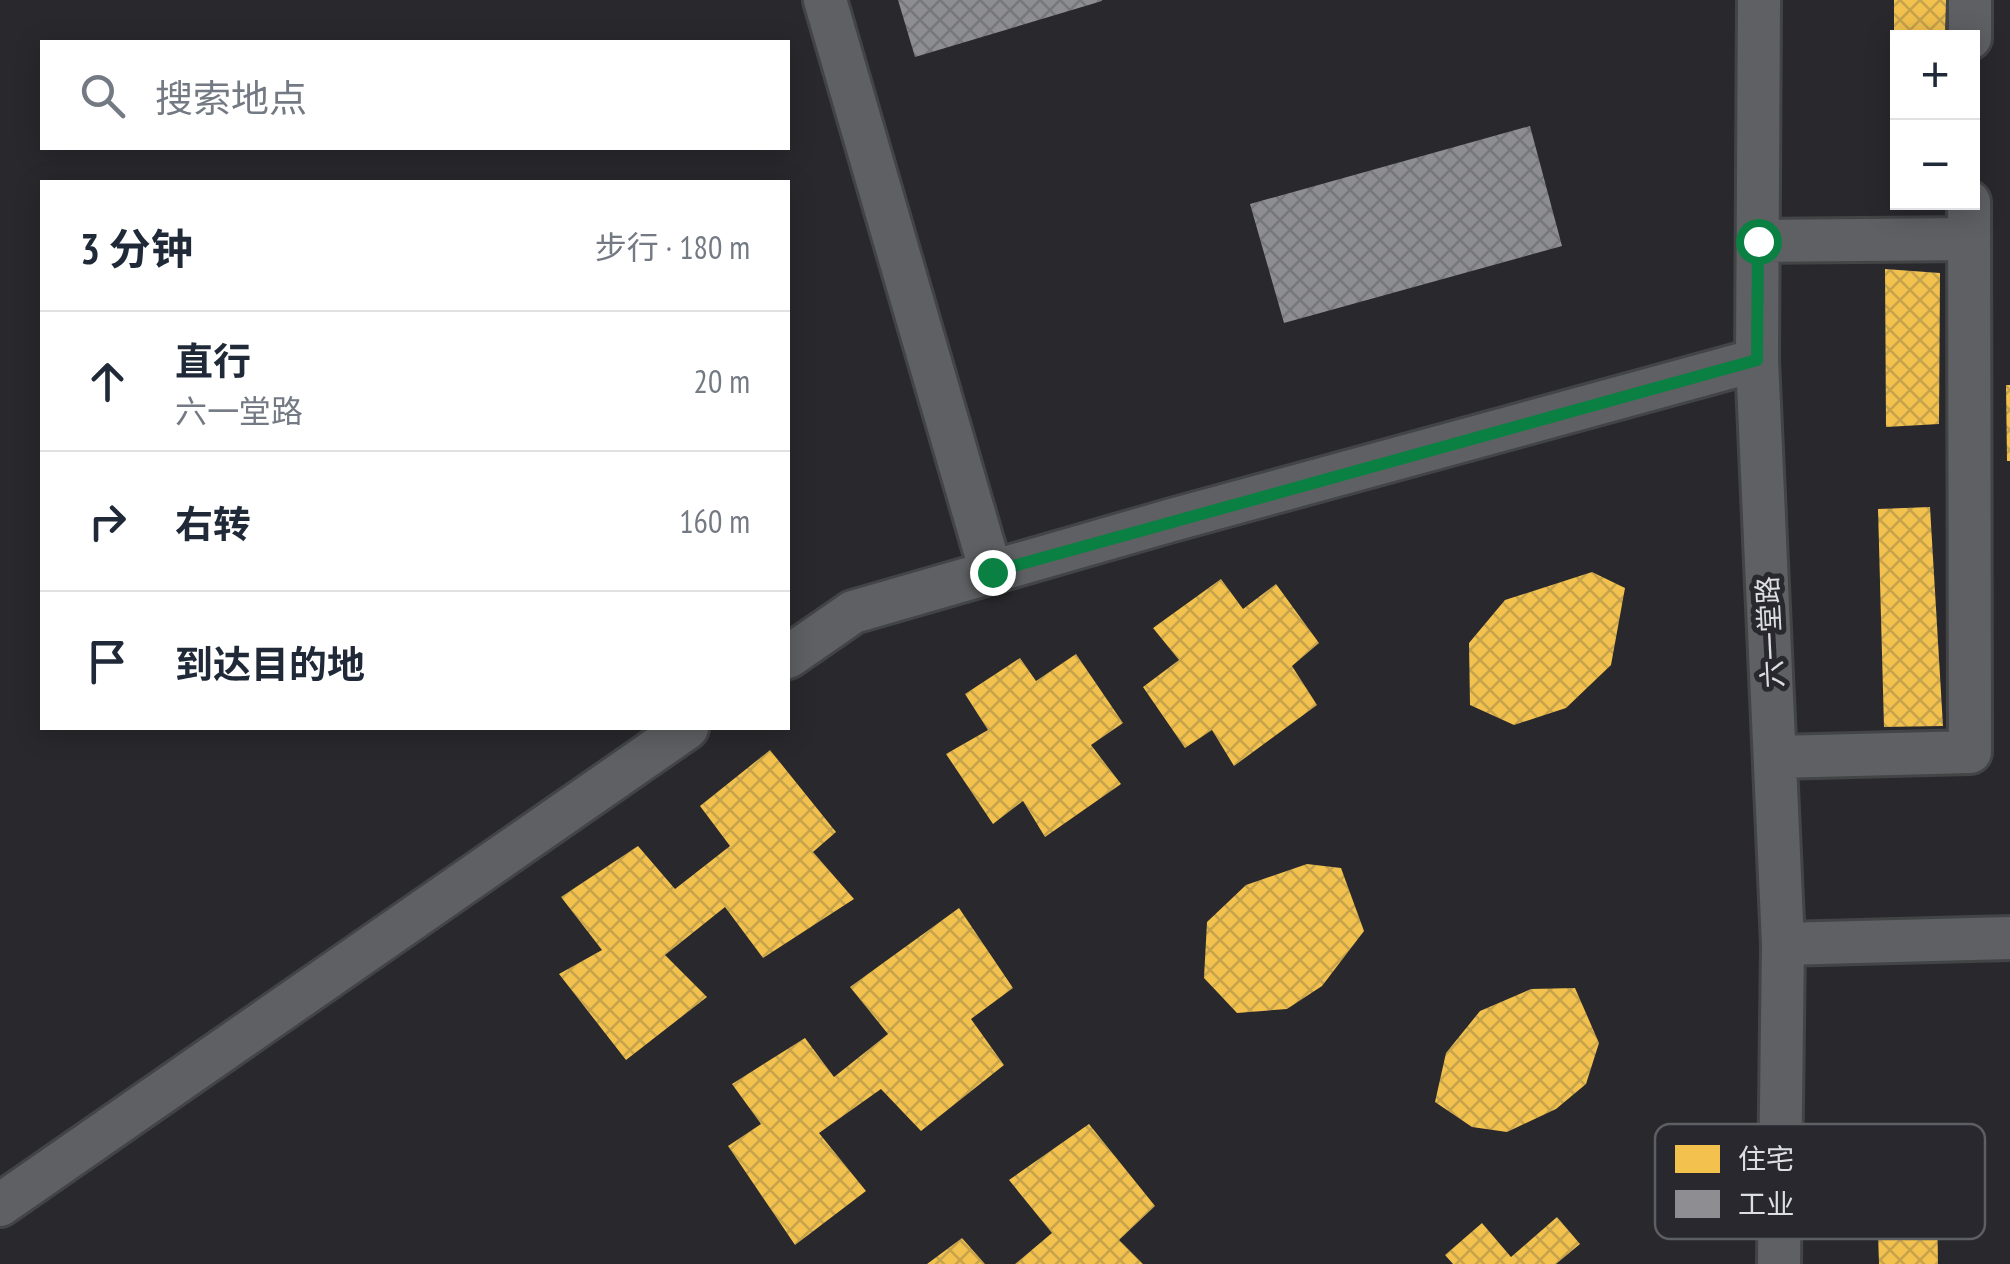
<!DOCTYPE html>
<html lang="zh">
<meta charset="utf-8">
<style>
:root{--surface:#fff;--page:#f6f6f7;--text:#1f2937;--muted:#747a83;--line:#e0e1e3}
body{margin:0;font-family:"PT Sans Narrow","Noto Sans SC",sans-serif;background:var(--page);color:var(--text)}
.controls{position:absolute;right:30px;top:30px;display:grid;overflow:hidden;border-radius:0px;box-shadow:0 5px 25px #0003}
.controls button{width:90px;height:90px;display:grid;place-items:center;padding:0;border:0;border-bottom:2px solid var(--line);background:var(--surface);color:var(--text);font:50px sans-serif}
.stop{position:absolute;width:30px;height:30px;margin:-22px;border:8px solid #0b8043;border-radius:50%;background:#fff}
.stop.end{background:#0b8043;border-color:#fff;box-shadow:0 2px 10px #0008}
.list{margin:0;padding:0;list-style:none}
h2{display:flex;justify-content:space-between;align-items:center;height:130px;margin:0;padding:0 40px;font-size:42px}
h2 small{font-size:32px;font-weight:400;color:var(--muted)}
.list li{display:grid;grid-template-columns:65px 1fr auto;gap:30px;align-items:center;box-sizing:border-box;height:140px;padding:0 40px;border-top:2px solid var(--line)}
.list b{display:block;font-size:38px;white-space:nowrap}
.list p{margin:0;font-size:32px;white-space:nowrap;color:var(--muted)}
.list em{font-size:32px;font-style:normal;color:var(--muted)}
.icon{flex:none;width:55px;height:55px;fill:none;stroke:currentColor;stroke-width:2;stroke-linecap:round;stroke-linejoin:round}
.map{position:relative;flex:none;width:2010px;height:1264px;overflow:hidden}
.search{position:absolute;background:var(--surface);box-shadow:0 5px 25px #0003;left:40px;top:40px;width:750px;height:110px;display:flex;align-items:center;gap:25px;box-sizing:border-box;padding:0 35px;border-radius:0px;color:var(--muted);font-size:38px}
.panel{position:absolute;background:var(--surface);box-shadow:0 5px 25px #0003;left:40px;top:180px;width:750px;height:550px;border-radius:0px}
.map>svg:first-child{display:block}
.homes{fill:url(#homes-cross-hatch)}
.industry{fill:url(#industry-cross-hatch)}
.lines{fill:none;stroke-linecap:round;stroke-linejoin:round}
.minor-casing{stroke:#434446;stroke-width:48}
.minor{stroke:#5f6063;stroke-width:42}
.route{stroke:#0b8043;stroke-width:12}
.labels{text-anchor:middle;stroke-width:10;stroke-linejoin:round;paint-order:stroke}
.street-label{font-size:28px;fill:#dddee1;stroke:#28282e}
.key{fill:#28282e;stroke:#5e5f64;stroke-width:2.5}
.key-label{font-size:28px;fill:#dddee1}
</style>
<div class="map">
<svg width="2010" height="1264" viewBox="0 0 2010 1264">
<defs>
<pattern id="homes-cross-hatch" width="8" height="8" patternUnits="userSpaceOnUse" patternTransform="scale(2.5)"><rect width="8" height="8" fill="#f2c14e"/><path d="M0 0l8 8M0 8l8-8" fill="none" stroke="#c6a24c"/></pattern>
<pattern id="industry-cross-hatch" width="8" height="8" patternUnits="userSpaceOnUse" patternTransform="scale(2.5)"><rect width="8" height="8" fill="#8d8d92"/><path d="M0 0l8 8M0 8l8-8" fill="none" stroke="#76777b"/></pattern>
</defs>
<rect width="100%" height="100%" fill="#29292d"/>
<path class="homes" d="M 1894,0 L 1946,0 L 1945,38 L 1894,38 Z
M 1885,269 L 1940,273 L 1939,424 L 1886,427 Z
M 2006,385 L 2010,385 L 2010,461 L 2007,461 Z
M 1930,507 L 1943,726 L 1884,727 L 1878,509 Z
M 1592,572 L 1625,588 L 1611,665 L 1566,708 L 1514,725 L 1470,705 L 1469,643 L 1505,600 Z
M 1221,579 L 1243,609 L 1276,584 L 1319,643 L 1292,666 L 1317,705 L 1234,766 L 1212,730 L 1185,748 L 1143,687 L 1179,660 L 1153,628 Z
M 1076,654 L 1123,723 L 1091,745 L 1121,784 L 1045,837 L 1023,801 L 993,824 L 946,754 L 988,730 L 965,694 L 1020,658 L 1036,681 Z
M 770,750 L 836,832 L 813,852 L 854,899 L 763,958 L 725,907 L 665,955 L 707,997 L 626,1060 L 559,974 L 602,950 L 561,897 L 638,846 L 675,889 L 730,846 L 700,806 Z
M 1307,864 L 1341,868 L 1364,931 L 1322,986 L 1287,1009 L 1237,1013 L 1204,978 L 1207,922 L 1246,885 Z
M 959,908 L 1013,988 L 971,1019 L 1004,1065 L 921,1131 L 881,1089 L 819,1133 L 866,1191 L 795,1245 L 728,1146 L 761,1124 L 732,1084 L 805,1038 L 834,1077 L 888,1034 L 850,987 Z
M 1575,988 L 1599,1043 L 1586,1084 L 1556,1109 L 1507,1132 L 1472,1127 L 1435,1102 L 1446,1053 L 1480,1011 L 1531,989 Z
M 1089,1124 L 1155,1206 L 1119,1240 L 1143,1264 L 1015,1264 L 1052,1233 L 1009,1180 Z
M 1875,1140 L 1936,1142 L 1938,1264 L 1879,1264 Z
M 1557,1217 L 1580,1244 L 1556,1264 L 1453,1264 L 1445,1255 L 1482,1223 L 1511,1257 Z
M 962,1238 L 985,1264 L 927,1264 Z"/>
<path class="industry" d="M 898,0 L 1102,0 L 1102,1 L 915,57 Z
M 1530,126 L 1562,246 L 1284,323 L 1250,204 Z"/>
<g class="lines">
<defs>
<path id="minor" d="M 825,0 L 991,572
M 1759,0 L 1757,360 L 1783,944 L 1779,1264
M 1970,38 L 1970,0
M 1758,241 L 1969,239
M 788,657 L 853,612 L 1172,520 L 1757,360
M 1776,757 L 1970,752 L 1969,202
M 1783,944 L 2010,938
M 0,1205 L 687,728"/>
</defs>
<use href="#minor" class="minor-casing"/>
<use href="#minor" class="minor"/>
</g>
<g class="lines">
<path class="route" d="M 992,572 L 1757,360 L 1758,241"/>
</g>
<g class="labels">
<g class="street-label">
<text transform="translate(1770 632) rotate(-93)" y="10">六一堂路</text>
</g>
</g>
<rect x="1655" y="1124" width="330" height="115" rx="15" class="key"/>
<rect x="1675" y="1145" width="45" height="28" fill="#f2c14e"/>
<rect x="1675" y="1190" width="45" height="28" fill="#8d8d92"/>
<g class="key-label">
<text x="1738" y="1169">住宅</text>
<text x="1738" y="1214">工业</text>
</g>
</svg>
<div class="controls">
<button>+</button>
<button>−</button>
</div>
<div class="stop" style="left:1758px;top:241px"></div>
<div class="stop end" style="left:992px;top:572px"></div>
<div class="search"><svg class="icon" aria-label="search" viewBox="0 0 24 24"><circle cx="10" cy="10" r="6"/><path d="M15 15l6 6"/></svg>搜索地点</div>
<section class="panel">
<h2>3 分钟<small>步行 · 180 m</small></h2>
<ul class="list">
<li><svg class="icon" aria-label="ahead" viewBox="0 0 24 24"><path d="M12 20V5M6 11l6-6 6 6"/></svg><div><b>直行</b><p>六一堂路</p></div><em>20 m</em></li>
<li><svg class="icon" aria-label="right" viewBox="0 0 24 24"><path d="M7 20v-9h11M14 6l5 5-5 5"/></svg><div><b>右转</b></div><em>160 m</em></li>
<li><svg class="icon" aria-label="arrive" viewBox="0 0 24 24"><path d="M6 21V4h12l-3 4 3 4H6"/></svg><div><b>到达目的地</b></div></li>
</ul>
</section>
</div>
